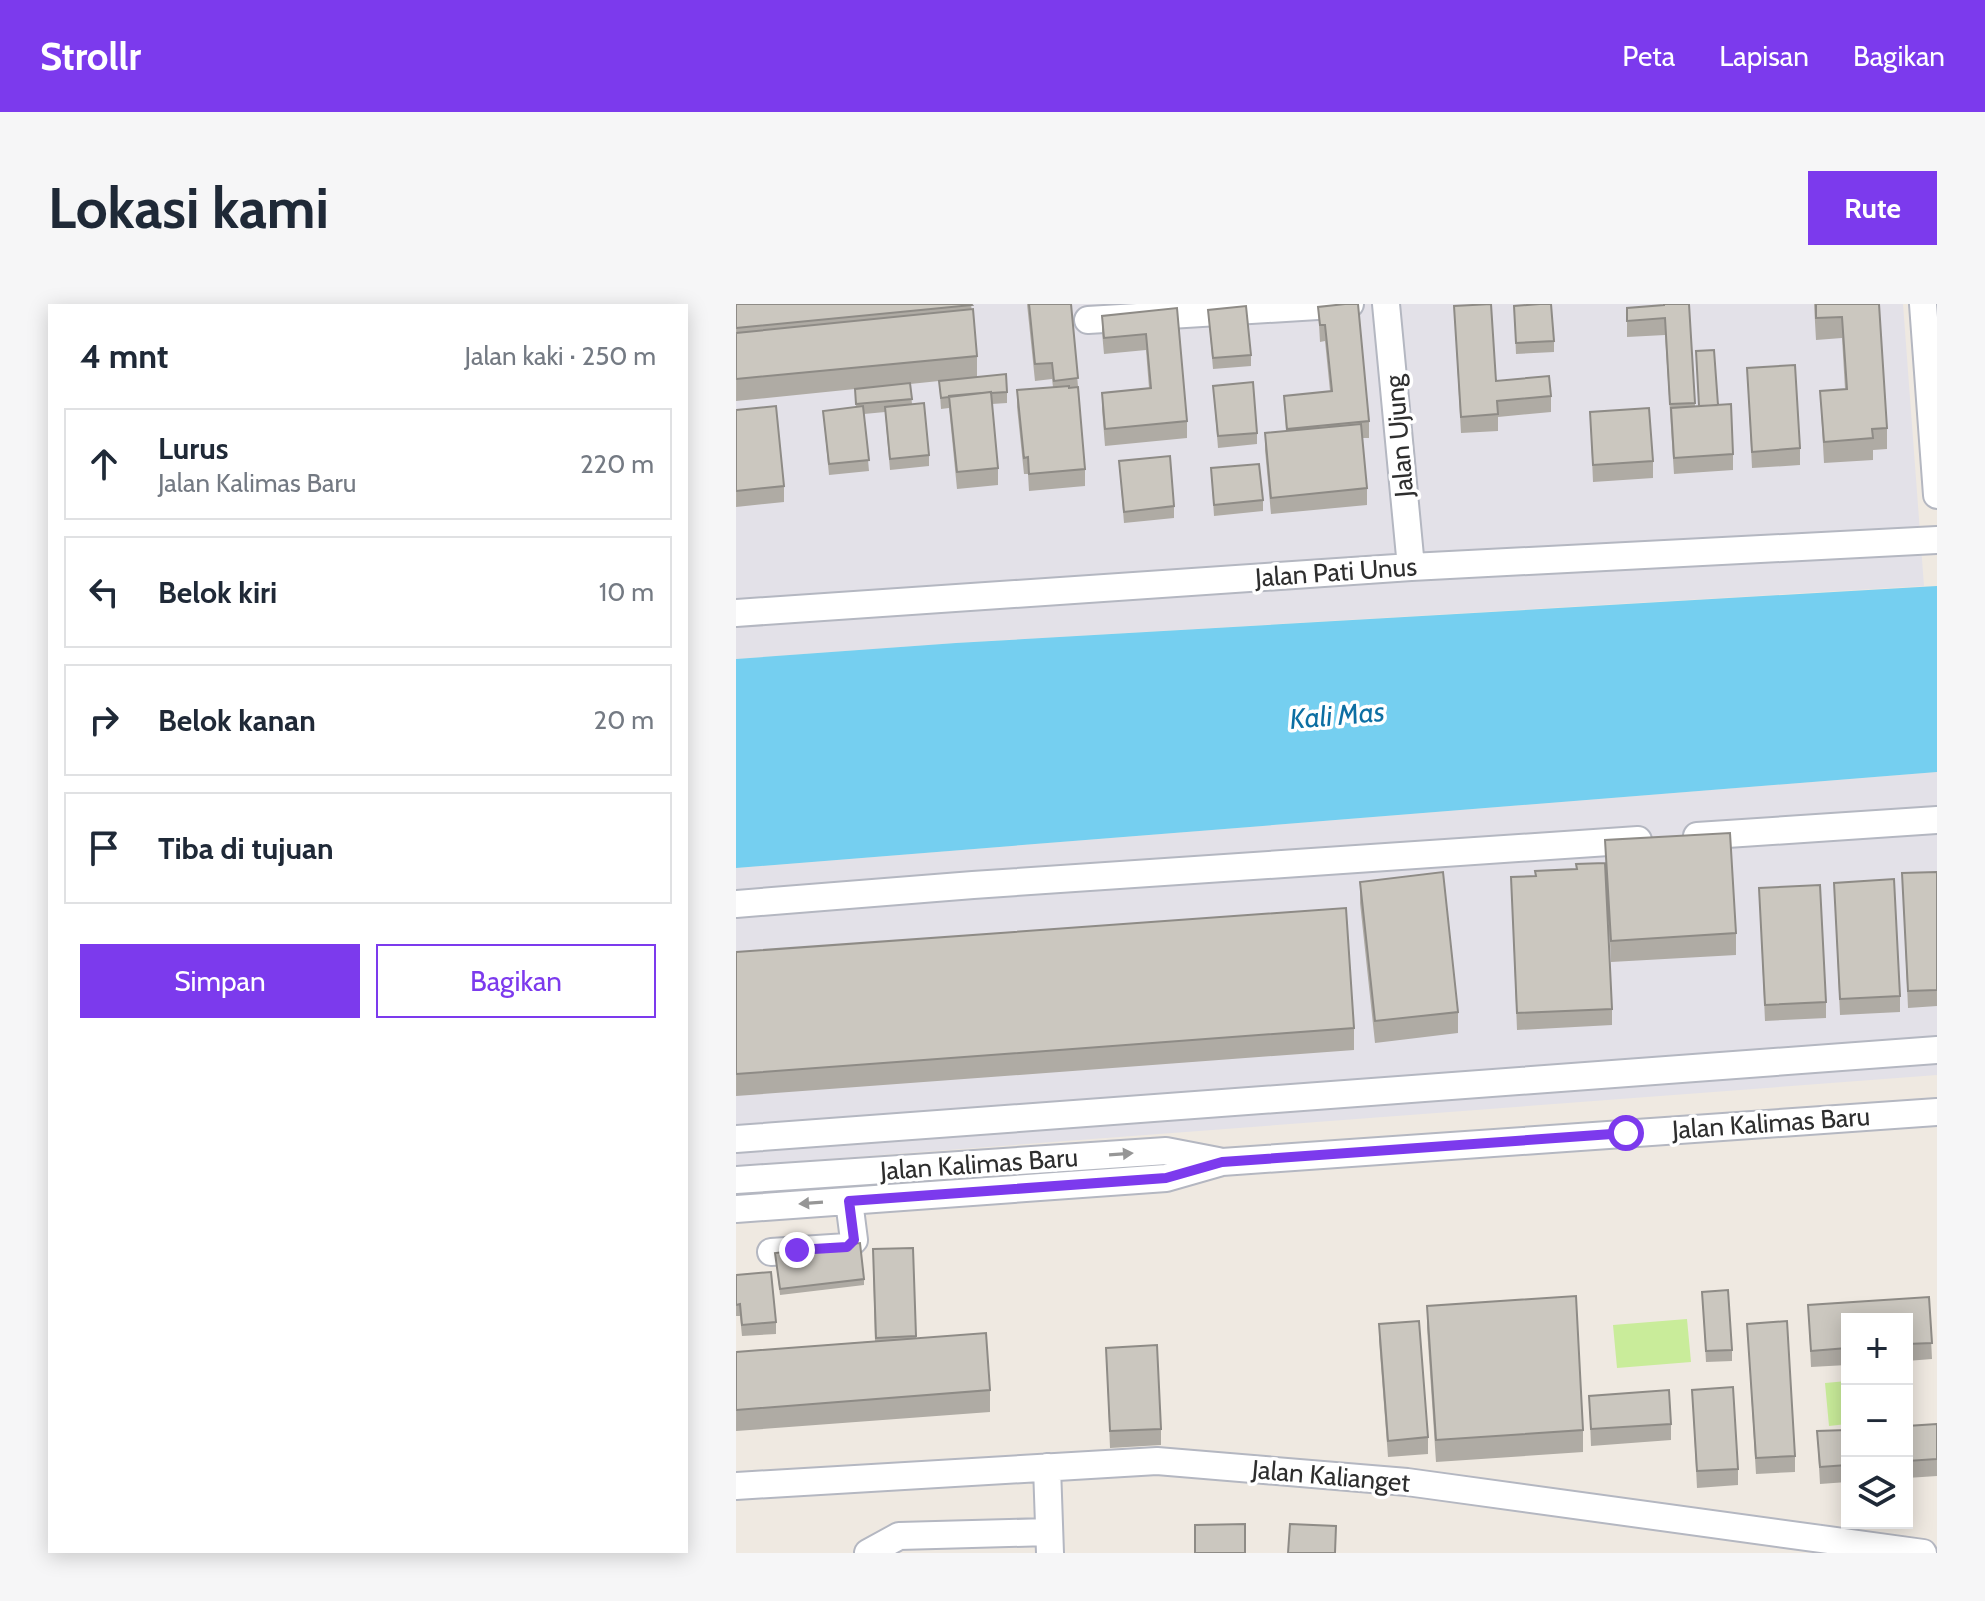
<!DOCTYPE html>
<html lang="id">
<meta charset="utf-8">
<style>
:root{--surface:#fff;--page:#f6f6f7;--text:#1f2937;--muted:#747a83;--line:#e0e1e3;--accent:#7c3aed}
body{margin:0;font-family:Cabin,sans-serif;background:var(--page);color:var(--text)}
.controls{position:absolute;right:24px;bottom:24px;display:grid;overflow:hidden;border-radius:0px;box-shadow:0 4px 20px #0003}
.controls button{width:72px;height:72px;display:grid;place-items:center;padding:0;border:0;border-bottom:2px solid var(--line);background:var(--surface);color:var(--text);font:40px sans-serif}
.stop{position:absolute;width:24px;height:24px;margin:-18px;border:6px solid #7c3aed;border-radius:50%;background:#fff}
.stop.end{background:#7c3aed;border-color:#fff;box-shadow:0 2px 8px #0008}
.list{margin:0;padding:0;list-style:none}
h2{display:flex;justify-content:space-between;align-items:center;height:104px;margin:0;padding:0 32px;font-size:34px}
h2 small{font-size:26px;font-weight:400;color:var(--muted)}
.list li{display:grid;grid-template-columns:52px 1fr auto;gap:24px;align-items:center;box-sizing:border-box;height:112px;margin:0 16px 16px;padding:0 16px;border:2px solid var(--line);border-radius:0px}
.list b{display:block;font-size:30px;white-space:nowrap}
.list p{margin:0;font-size:26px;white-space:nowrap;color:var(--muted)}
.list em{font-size:26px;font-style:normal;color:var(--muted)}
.actions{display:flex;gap:16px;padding:24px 32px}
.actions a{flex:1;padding:18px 0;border:2px solid var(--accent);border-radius:0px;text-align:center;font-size:28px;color:var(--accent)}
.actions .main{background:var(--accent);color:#fff}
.icon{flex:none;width:44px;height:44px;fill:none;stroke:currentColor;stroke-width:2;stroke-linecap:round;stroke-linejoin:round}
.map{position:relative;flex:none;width:1201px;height:1249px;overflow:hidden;border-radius:0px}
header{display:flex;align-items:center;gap:48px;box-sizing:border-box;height:112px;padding:0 40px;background:var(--accent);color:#fff}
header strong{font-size:38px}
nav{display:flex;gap:44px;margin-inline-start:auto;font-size:28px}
.intro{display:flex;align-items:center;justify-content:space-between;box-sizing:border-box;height:192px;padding:0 48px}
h1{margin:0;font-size:56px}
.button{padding:20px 36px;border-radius:0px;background:var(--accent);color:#fff;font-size:28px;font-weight:700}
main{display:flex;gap:48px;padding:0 48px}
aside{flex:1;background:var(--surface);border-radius:0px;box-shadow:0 4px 20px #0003}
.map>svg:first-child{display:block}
.industrial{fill:#e3e1e8}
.pitch{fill:#c9ec9a}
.water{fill:#75cff0}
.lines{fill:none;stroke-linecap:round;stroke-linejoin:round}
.minor-casing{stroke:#b4b7c1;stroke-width:30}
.minor{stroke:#fff;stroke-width:26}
.wall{fill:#afaba4}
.building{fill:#cbc7bf;stroke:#8e8b86;stroke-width:2}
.oneway{fill:#969696}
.route{stroke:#7c3aed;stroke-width:10}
.labels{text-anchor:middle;stroke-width:7;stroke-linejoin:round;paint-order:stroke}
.street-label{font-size:26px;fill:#2e2e2e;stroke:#fff}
.water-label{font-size:28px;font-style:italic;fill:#0d6fa3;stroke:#fff}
</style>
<header>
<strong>Strollr</strong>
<nav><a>Peta</a><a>Lapisan</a><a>Bagikan</a></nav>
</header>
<div class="intro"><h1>Lokasi kami</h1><a class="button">Rute</a></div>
<main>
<aside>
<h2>4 mnt<small>Jalan kaki · 250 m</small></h2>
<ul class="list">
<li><svg class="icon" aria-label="ahead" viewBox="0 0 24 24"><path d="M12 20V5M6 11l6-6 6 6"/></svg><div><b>Lurus</b><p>Jalan Kalimas Baru</p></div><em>220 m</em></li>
<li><svg class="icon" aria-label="left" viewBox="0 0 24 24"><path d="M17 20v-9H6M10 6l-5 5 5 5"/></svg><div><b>Belok kiri</b></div><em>10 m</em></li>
<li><svg class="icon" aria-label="right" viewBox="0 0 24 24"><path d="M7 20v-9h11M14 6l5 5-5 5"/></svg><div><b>Belok kanan</b></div><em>20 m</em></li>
<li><svg class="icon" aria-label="arrive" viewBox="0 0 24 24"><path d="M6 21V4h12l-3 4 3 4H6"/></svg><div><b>Tiba di tujuan</b></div></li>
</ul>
<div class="actions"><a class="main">Simpan</a><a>Bagikan</a></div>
</aside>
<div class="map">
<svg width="1201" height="1249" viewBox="0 0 1201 1249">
<rect width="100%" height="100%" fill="#efe9e1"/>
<path class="industrial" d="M 0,0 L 1167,0 L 1188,282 L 220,339 L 0,355 Z
M 1201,468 L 1201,771 L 0,862 L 0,564 Z"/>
<path class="pitch" d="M 951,1015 L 955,1058 L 881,1064 L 877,1021 Z
M 1111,1077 L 1111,1120 L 1093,1122 L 1089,1079 Z"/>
<path class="water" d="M 1201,282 L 1201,468 L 0,564 L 0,355 L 220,339 Z"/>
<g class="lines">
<defs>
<path id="minor" d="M 650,0 L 675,263
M 1187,0 L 1201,191
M 352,16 L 614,0
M 0,309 L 675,263 L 1201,236
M 961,532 L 1201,516
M 0,600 L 237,581 L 902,536
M 0,835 L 1201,746
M 0,876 L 430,847 L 482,857
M 0,905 L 430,874 L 486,858 L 1201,808
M 35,948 L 111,943 L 118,936 L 113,897
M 311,1163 L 314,1249
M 0,1182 L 421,1157 L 671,1178 L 1187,1249
M 132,1249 L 163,1232 L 313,1228"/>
</defs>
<use href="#minor" class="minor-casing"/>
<use href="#minor" class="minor"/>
</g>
<path class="wall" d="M 0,0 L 235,0 L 241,52 L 241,73 L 271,88 L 271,99 L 256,100 L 262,164 L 262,181 L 221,185 L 213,104 L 205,105 L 203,77 L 174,80 L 176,100 L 193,151 L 193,162 L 154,166 L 149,108 L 128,110 L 133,167 L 93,171 L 87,107 L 120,103 L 119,85 L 0,97 Z
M 291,0 L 335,0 L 349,165 L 349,182 L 293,187 L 292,170 L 288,170 L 281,103 L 281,86 L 317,83 L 316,75 L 299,77 Z
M 927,0 L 953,0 L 959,102 L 963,102 L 960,47 L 982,101 L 997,150 L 997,166 L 938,170 L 929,31 L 891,33 L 891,4 L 927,1 Z
M 1078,0 L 1143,0 L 1151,124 L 1151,145 L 1137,146 L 1137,156 L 1088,159 L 1084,87 L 1109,85 L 1106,34 L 1080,36 Z
M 718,2 L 760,77 L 815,92 L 815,108 L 762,113 L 762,127 L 725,129 Z
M 778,2 L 818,37 L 818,48 L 780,50 Z
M 582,3 L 633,117 L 633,134 L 626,134 L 631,184 L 631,201 L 535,210 L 529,146 L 529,129 L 550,127 L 548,92 L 594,87 L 589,37 L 584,38 Z
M 441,4 L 451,117 L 451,134 L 369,142 L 366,105 L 366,89 L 413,84 L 410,46 L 368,50 L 366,28 L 366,12 Z
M 472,6 L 515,51 L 515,62 L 477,65 Z
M 1011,64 L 1064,144 L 1064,161 L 1016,164 Z
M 477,82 L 521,129 L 521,140 L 482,144 Z
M 0,106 L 48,182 L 48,198 L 0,203 Z
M 854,108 L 917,157 L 917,174 L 857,178 Z
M 383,157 L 438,202 L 438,214 L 388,219 Z
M 475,164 L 527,196 L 527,207 L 478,212 Z
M 869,536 L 1000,629 L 1000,651 L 875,658 Z
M 1201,568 L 1201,702 L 1172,704 L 1166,569 Z
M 775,573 L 876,705 L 876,721 L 781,726 Z
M 624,578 L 722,708 L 722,729 L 639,739 L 624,599 Z
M 1098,579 L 1164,692 L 1164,708 L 1104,711 Z
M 1023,584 L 1090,698 L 1090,714 L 1029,717 Z
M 0,648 L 618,724 L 618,746 L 0,792 Z
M 177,944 L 180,1034 L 254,1086 L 254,1108 L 0,1127 L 0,1048 L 139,1037 L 137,961 Z
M 39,949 L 128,975 L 128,981 L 44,991 Z
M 0,971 L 40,1018 L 40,1030 L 6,1032 L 4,1012 L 0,1012 Z
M 966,988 L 996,1046 L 996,1057 L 970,1058 Z
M 1193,993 L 1196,1055 L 1171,1057 L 1171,1015 L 1111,1015 L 1111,1061 L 1075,1063 L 1072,1001 Z
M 691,1002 L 847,1126 L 847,1148 L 700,1158 L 691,1024 Z
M 643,1020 L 692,1133 L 692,1150 L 652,1153 L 643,1036 Z
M 1011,1020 L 1059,1152 L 1059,1168 L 1020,1170 Z
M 370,1044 L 425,1125 L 425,1141 L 374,1144 Z
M 956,1086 L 1002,1165 L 1002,1181 L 961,1184 Z
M 853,1092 L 935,1120 L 935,1136 L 855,1142 Z
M 1201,1120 L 1201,1172 L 1171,1174 L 1171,1122 Z
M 1111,1126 L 1111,1178 L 1084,1180 L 1081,1127 Z"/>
<path class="building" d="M 0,0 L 235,0 L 236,1 L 0,24 Z
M 293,0 L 335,0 L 342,74 L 318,77 L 316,59 L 299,60 Z
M 609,0 L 622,0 L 633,117 L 551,125 L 548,92 L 596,87 L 589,21 L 584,21 L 582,3 Z
M 755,0 L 760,77 L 813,72 L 815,92 L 761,97 L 762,110 L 725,113 L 718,2 Z
M 804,0 L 815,0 L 818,37 L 780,39 L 778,2 Z
M 928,0 L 953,0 L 959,99 L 934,100 L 929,14 L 891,17 L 891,4 L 928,1 Z
M 1080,0 L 1143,0 L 1151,124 L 1136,125 L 1137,134 L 1088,138 L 1084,87 L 1111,85 L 1106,13 L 1080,14 Z
M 510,2 L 515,51 L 477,54 L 472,6 Z
M 441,4 L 451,117 L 369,125 L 366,89 L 415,84 L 410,30 L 368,34 L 366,12 Z
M 237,5 L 241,52 L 0,75 L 0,29 Z
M 978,46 L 982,101 L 963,102 L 960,47 Z
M 1059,61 L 1064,144 L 1016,148 L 1011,64 Z
M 270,70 L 271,88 L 255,89 L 255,88 L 205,94 L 203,77 Z
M 517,78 L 521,129 L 482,132 L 477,82 Z
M 174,79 L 176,95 L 120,100 L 119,85 Z
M 333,82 L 333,84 L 342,83 L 349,165 L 293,170 L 292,153 L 288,154 L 281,86 Z
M 255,88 L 262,164 L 221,168 L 213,92 Z
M 188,99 L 193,151 L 154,155 L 149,103 Z
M 995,100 L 997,150 L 938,154 L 935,104 Z
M 40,102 L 48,182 L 0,187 L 0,106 Z
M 127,102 L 133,156 L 93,160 L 87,107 Z
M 913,104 L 917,157 L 857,161 L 854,108 Z
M 625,120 L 631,184 L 535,194 L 529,129 Z
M 434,152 L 438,202 L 388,208 L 383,157 Z
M 523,160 L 527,196 L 478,201 L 475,164 Z
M 994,529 L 1000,629 L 875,637 L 869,536 Z
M 869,559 L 876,705 L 781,709 L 775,573 L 800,572 L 799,567 L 841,565 L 840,560 Z
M 707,568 L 722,708 L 639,717 L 624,578 Z
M 1201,568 L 1201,686 L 1172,687 L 1166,569 Z
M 1158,575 L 1164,692 L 1104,695 L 1098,579 Z
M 1084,581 L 1090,698 L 1029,701 L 1023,584 Z
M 610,604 L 618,724 L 0,770 L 0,648 Z
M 124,939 L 128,975 L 44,985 L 39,949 Z
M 177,944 L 180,1032 L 140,1034 L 137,945 Z
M 35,968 L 40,1018 L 6,1021 L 4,1000 L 0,1001 L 0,971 Z
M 992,986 L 996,1046 L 970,1047 L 966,988 Z
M 840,992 L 847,1126 L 700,1136 L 691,1002 Z
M 1193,993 L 1196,1039 L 1171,1040 L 1171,1015 L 1111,1015 L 1111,1044 L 1075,1047 L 1072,1001 Z
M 683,1017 L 692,1133 L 652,1137 L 643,1020 Z
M 1051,1017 L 1059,1152 L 1020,1154 L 1011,1020 Z
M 250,1029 L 254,1086 L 0,1106 L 0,1048 Z
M 421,1041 L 425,1125 L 374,1127 L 370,1044 Z
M 997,1083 L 1002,1165 L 961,1167 L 956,1086 Z
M 933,1086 L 935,1120 L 855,1125 L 853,1092 Z
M 1201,1120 L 1201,1155 L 1171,1157 L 1171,1122 Z
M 1111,1126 L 1111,1161 L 1084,1163 L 1081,1127 Z
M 509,1220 L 509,1249 L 459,1249 L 459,1221 Z
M 554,1220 L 600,1222 L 599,1249 L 552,1249 Z"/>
<defs><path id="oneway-solid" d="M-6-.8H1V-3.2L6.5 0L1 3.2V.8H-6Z" transform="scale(2)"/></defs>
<g class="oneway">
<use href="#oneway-solid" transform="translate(385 850) rotate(-4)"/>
<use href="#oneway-solid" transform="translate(75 899) rotate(176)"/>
</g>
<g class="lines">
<path class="route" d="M 61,946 L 111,943 L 118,936 L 113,897 L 430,874 L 486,858 L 890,829"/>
</g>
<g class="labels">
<g class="street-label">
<text transform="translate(663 132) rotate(-95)" y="9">Jalan Ujung</text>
<text transform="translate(600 268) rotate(-4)" y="9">Jalan Pati Unus</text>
<text transform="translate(1035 819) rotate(-4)" y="9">Jalan Kalimas Baru</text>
<text transform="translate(243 860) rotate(-4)" y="9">Jalan Kalimas Baru</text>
<text transform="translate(595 1172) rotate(5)" y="9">Jalan Kalianget</text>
</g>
<g class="water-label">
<text transform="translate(601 411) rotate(-5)" y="10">Kali Mas</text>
</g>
</g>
</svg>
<div class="controls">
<button>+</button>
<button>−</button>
<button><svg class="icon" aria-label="layers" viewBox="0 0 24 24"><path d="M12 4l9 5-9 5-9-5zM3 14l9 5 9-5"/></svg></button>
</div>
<div class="stop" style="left:890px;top:829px"></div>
<div class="stop end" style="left:61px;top:946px"></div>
</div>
</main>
